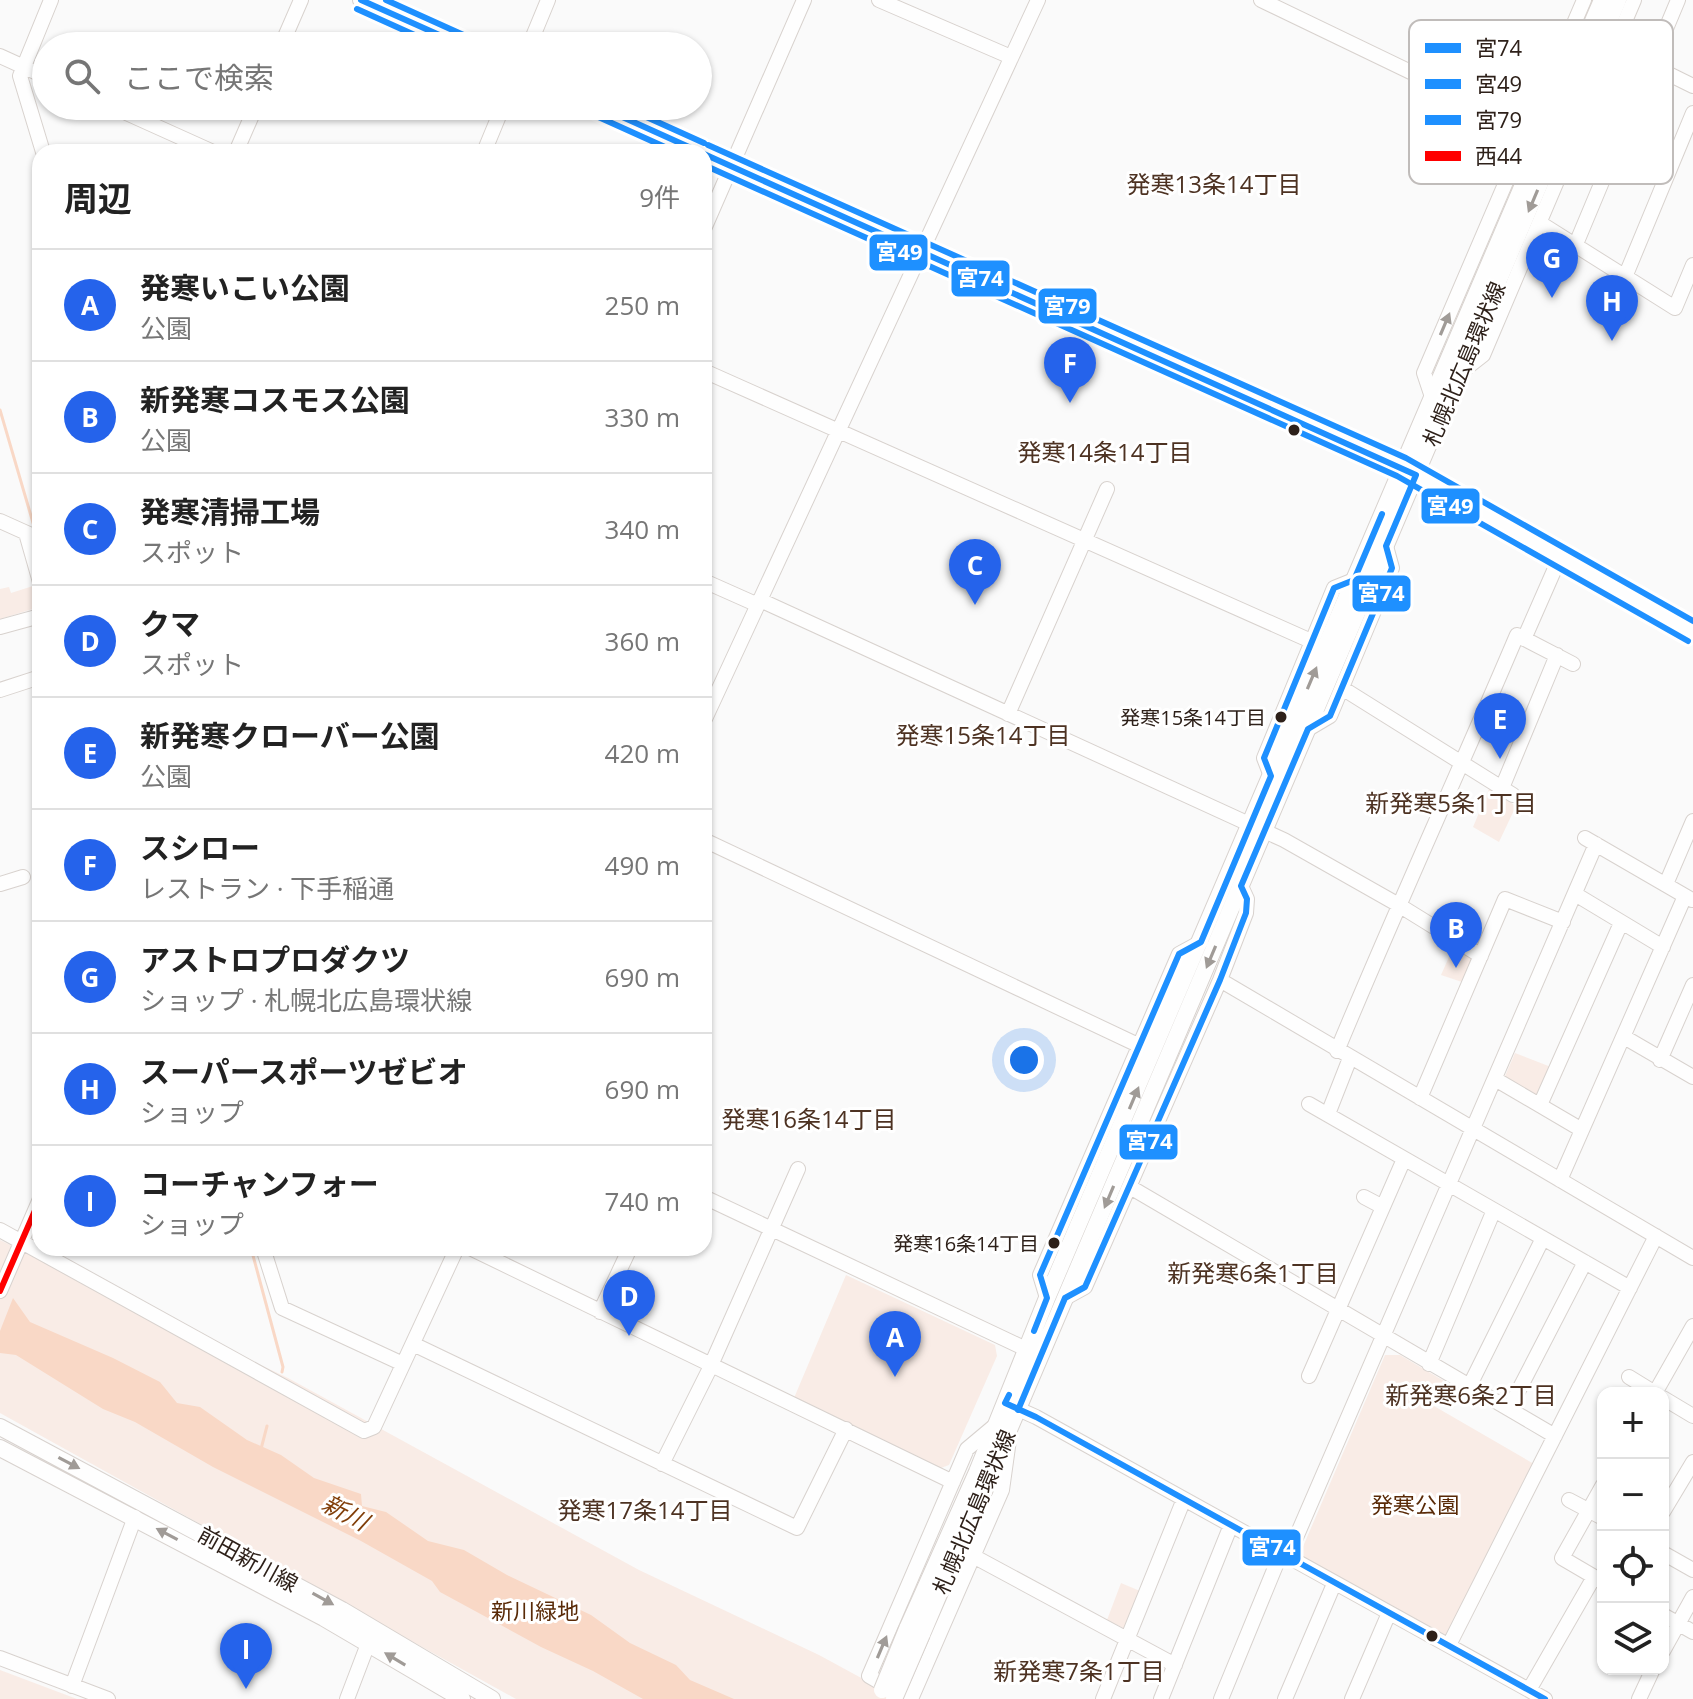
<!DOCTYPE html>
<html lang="ja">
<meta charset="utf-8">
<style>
:root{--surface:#fff;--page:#f2f2f2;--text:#222;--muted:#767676;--line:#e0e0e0;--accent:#2563eb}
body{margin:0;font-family:"Open Sans","Noto Sans JP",sans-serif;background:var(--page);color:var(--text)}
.controls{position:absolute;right:24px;bottom:24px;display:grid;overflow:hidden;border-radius:16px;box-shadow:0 2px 6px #0004}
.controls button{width:72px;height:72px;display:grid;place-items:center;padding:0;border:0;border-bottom:2px solid var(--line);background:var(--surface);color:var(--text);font:40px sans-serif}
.you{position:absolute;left:1024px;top:1060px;width:28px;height:28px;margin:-20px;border:6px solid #fff;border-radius:50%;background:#1a73e8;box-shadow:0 0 0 12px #1a73e833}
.badge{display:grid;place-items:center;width:52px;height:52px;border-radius:50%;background:var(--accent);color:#fff;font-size:26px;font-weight:700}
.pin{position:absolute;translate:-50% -66px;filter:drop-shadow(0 2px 4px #0008)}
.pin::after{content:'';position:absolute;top:42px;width:28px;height:24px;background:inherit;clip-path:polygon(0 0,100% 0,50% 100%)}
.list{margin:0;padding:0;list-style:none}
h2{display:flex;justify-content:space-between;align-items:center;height:104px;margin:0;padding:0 32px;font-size:34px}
h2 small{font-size:26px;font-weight:400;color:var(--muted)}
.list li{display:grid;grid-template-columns:52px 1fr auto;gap:24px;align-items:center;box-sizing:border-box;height:112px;padding:0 32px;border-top:2px solid var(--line)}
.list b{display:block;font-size:30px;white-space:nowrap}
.list p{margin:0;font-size:26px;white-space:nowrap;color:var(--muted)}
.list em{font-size:26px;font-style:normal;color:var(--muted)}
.icon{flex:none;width:44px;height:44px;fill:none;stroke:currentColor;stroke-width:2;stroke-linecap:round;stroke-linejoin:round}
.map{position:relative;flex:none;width:1693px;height:1699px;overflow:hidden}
.search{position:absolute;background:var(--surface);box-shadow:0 2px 6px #0004;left:32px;top:32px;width:680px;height:88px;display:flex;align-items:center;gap:20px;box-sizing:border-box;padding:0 28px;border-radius:44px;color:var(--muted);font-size:30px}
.panel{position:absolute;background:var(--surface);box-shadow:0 2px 6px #0004;left:32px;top:144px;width:680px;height:1112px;border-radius:24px}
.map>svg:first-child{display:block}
.green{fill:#f9ece6}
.water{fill:#f9d8c6}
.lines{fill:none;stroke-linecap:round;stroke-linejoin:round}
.stream{stroke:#f9d8c6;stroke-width:3}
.minor-casing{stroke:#d8d2ce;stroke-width:16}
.major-casing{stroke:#d8d2ce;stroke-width:18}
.minor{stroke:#fefefe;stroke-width:14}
.major{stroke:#fefefe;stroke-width:16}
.major-bridge-casing{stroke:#d8d2ce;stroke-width:18;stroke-linecap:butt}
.major-bridge{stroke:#fefefe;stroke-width:16}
.bus-1-casing{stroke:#fff;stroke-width:12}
.bus-2-casing{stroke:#fff;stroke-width:12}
.bus-3-casing{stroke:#fff;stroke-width:12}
.bus-4-casing{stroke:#fff;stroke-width:12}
.bus-1{stroke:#1e90ff;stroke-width:6}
.bus-2{stroke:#1e90ff;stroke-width:6}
.bus-3{stroke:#1e90ff;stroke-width:6}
.bus-4{stroke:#f00;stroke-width:6}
.oneway{fill:#a09b97}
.bus-dot{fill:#2e211a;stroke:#fff;stroke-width:3}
.labels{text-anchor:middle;stroke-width:6;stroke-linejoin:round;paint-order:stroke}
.bus-label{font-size:20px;fill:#2e211a;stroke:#fff;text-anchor:end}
.street-label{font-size:22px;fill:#2e211a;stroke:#fff}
.park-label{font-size:22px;fill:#592a07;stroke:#fff}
.neighbourhood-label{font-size:24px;fill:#4d3222;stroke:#fff}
.water-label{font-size:24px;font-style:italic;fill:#813e09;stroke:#fff}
.key{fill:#fff;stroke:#c0bcba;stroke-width:2}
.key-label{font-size:22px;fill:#2e211a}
.line-badge{stroke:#fff;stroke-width:3}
.badge-label{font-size:22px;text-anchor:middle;font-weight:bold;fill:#fff}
</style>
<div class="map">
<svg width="1693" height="1699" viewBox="0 0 1693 1699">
<rect width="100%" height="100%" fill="#fafafa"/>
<path class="green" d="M 33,586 L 38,604 L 36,608 L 0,619 L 0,589 L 9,587 L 11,593 Z
M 1489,789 L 1516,806 L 1499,842 L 1473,827 Z
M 1453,948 L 1471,958 L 1472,962 L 1462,982 L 1441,975 Z
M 1515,1053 L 1551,1067 L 1540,1097 L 1506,1081 L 1505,1076 Z
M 0,1240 L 288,1378 L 639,1570 L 819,1655 L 900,1699 L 516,1699 L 0,1413 Z
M 846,1275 L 995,1345 L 997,1356 L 949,1465 L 941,1468 L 794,1398 Z
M 1385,1355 L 1400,1355 L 1444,1381 L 1434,1406 L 1534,1464 L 1446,1635 L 1299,1556 Z
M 1121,1583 L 1140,1591 L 1125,1629 L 1107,1620 Z
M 0,1670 L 77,1699 L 0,1699 Z"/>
<path class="water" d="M 13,1298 L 30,1322 L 113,1358 L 160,1382 L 177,1403 L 200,1407 L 247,1440 L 281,1455 L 314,1478 L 361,1494 L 362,1506 L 386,1512 L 428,1541 L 464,1550 L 507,1575 L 591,1615 L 630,1643 L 676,1665 L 690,1680 L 734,1699 L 643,1699 L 593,1671 L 541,1647 L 440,1592 L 432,1581 L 361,1541 L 213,1467 L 135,1422 L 103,1409 L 16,1355 L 0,1353 L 0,1331 Z"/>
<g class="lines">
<path class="stream" d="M 0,410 L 36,533
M 251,1248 L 283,1367 L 282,1372
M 261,1449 L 267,1426"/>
<defs>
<path id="minor" d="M 879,0 L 1011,57
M 1261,0 L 1529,129
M 281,46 L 301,0
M 529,46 L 548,0
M 1614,47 L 1693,86
M 0,56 L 46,77
M 111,106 L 213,152
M 43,152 L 20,76 L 51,0
M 236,152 L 256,106
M 484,152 L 503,106
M 1540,223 L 1675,308 L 1693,265
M 704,229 L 804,0
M 1576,244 L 1678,0
M 1625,277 L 1693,113
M 704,371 L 1311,641
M 1460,373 L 1483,355 L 1634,0
M 1432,397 L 1424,373 L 1584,0
M 0,521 L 40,539
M 26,533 L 40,582
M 704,581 L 758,605
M 760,600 L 1284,840 L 1397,904 L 1481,956
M 0,627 L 40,616
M 1524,639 L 1560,557
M 1342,688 L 1513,795
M 0,690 L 40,677
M 1008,714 L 1107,489
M 704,721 L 1038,0
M 1308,729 L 1330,716 L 1392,568 L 1386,546
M 1271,776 L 1264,758 L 1334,588 L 1354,580
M 1502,788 L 1557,655
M 1585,838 L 1692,900
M 704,840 L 1138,1045
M 0,884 L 23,877
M 1666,884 L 1693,821
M 1575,894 L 1663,947
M 1220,980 L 1693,1258
M 1624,1037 L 1693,1077
M 1337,1051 C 1395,911 1458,774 1517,635 L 1573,664
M 1660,1060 L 1693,985
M 1495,1079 L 1582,1130
M 1420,1098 L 1505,899 L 1563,922
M 1309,1104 L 1630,1288
M 1540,1105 L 1621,923
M 1328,1114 L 1350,1058
M 1560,1180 L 1685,896
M 1130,1187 L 1555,1436
M 704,1197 L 1026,1349
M 1364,1197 L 1383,1207
M 0,1230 L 364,1431 L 374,1427 L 457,1248
M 263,1248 L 282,1308 L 403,1364
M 470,1248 L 953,1482
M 0,1291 L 40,1199
M 1047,1298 L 1040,1275 L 1179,954 L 1201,942
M 1065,1298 L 1085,1287 L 1220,980 L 1246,913 L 1247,899 L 1241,886
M 600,1312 L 630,1248
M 413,1344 L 797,1528 L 846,1429
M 1429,1364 L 1494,1210
M 1309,1376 L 1404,1159
M 1629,1377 L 1655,1393
M 1469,1387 L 1543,1238
M 1655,1393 L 1693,1326
M 1663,1398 L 1693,1416
M 1009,1405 L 1036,1417 L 1545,1699
M 1509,1409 L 1585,1262
M 662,1464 L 708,1372 L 798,1169
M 1603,1485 L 1562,1558 L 1603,1582
M 1569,1500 L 1603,1518
M 1663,1512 L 1693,1462
M 1663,1553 L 1693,1570
M 973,1556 L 1175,1665
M 1288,1556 L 1596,844
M 1663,1615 L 1693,1632
M 1449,1645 L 1656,1236
M 1663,1651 L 1693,1597
M 0,1658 L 108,1699
M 72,1686 L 135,1517
M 1529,1690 L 1594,1577
M 347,1699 L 371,1636
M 909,1699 L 869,1676 L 967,1449 L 998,1423
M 911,1699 L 1002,1490 L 1009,1440
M 1103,1699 L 1184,1499
M 1161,1699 L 1231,1525
M 1221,1699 L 1281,1553
M 1285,1699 L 1334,1584
M 1352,1699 L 1389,1613
M 1639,1699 L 1653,1669"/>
<path id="major" d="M 361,0 L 464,46
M 598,106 L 700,152
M 704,154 L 1402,467 L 1693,632
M 0,1427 L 342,1610 L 492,1699
M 0,1448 L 324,1618 L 462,1699
M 907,1629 L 977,1472 L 1047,1298 L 1602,0
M 922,1634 L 1618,0"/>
</defs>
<use href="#minor" class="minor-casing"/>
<use href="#major" class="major-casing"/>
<use href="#minor" class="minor"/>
<use href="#major" class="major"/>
<defs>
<path id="major-bridge" d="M 882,1690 L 907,1629
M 894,1699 L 922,1634"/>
</defs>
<use href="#major-bridge" class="major-bridge-casing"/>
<use href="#major-bridge" class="major-bridge"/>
<defs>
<path id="bus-1" d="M 361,0 L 464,46
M 598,106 L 700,152
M 704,154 L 1416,475 L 1386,546 L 1392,568 L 1330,716 L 1308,729 L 1241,886 L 1247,899 L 1246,913 L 1220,980 L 1085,1287 L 1065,1298 L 1018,1410
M 1034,1331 L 1047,1298 L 1040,1275 L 1179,954 L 1201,942 L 1271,776 L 1264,758 L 1334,588 L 1354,580 L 1382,514
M 1009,1395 L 1005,1403 L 1036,1417 L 1545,1699"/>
<path id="bus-2" d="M 357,9 L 439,46
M 594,115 L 676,152
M 704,165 L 1397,476 L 1688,641"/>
<path id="bus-3" d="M 386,0 L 468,37
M 622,106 L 704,143
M 708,145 L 1406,458 L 1693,621"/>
<path id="bus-4" d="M 0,1291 L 40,1199"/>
</defs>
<use href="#bus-1" class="bus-1-casing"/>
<use href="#bus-2" class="bus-2-casing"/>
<use href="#bus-3" class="bus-3-casing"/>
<use href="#bus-4" class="bus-4-casing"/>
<use href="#bus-1" class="bus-1"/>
<use href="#bus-2" class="bus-2"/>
<use href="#bus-3" class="bus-3"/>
<use href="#bus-4" class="bus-4"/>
</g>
<defs><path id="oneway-solid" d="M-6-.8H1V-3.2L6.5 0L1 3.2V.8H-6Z" transform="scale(2)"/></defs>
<g class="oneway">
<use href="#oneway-solid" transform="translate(1533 201) rotate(113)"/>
<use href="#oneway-solid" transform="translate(1445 324) rotate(-67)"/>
<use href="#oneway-solid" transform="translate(1312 678) rotate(-67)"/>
<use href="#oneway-solid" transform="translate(1211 957) rotate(113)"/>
<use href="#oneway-solid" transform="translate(1134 1098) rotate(-67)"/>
<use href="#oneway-solid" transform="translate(1109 1197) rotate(113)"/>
<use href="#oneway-solid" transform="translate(69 1463) rotate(28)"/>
<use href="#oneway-solid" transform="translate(167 1534) rotate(-152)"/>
<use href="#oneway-solid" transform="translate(323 1599) rotate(29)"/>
<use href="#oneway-solid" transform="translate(882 1647) rotate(-67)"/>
<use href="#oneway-solid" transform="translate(395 1659) rotate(-149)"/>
</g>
<g class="bus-dot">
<circle cx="1294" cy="430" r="7"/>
<circle cx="1281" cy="717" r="7"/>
<circle cx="1054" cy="1243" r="7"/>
<circle cx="1432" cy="1636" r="7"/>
</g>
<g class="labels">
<g class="bus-label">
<text x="1266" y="725">発寒15条14丁目</text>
<text x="1039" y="1251">発寒16条14丁目</text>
</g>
<g class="street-label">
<text transform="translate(1464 364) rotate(-67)" y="8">札幌北広島環状線</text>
<text transform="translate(974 1512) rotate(-67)" y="8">札幌北広島環状線</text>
<text transform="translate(248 1559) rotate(29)" y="8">前田新川線</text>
</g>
<g class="park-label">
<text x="1415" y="1513">発寒公園</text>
<text x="535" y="1619">新川緑地</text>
</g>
<g class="neighbourhood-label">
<text x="1214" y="193">発寒13条14丁目</text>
<text x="1105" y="461">発寒14条14丁目</text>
<text x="983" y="744">発寒15条14丁目</text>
<text x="1451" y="812">新発寒5条1丁目</text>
<text x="809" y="1128">発寒16条14丁目</text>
<text x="1253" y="1282">新発寒6条1丁目</text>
<text x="1471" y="1404">新発寒6条2丁目</text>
<text x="645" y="1519">発寒17条14丁目</text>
<text x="1079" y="1680">新発寒7条1丁目</text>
</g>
<g class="water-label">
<text transform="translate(345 1513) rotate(28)" y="8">新川</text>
</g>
</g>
<rect x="1409" y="20" width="264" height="164" rx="12" class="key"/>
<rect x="1425" y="43" width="36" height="10" fill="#1e90ff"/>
<rect x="1425" y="79" width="36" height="10" fill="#1e90ff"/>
<rect x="1425" y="115" width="36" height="10" fill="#1e90ff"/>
<rect x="1425" y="151" width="36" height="10" fill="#f00"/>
<g class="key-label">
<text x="1475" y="56">宮74</text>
<text x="1475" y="92">宮49</text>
<text x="1475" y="128">宮79</text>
<text x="1475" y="164">西44</text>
</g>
<g class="line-badge">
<rect x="868" y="233" width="61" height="39" rx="8" fill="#1e90ff"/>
<rect x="950" y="259" width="61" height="39" rx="8" fill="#1e90ff"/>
<rect x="1037" y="287" width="61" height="38" rx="8" fill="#1e90ff"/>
<rect x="1420" y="487" width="61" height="38" rx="8" fill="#1e90ff"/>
<rect x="1351" y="574" width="61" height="39" rx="8" fill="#1e90ff"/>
<rect x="1118" y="1123" width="61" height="38" rx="8" fill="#1e90ff"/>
<rect x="1241" y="1528" width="61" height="39" rx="8" fill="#1e90ff"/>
</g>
<g class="badge-label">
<text x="899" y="260">宮49</text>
<text x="980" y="286">宮74</text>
<text x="1067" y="314">宮79</text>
<text x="1450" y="514">宮49</text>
<text x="1381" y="601">宮74</text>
<text x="1149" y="1149">宮74</text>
<text x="1272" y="1555">宮74</text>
</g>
</svg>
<div class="controls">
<button>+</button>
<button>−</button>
<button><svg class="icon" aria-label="locate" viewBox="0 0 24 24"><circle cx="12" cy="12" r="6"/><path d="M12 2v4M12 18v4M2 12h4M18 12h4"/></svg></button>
<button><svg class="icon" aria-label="layers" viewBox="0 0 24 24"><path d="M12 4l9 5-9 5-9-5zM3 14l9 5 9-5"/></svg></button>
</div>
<div class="you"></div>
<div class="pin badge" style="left:895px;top:1377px">A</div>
<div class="pin badge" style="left:1456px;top:968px">B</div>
<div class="pin badge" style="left:975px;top:605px">C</div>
<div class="pin badge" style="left:629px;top:1336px">D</div>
<div class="pin badge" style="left:1500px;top:759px">E</div>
<div class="pin badge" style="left:1070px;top:403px">F</div>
<div class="pin badge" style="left:1552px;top:298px">G</div>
<div class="pin badge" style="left:1612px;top:341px">H</div>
<div class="pin badge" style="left:246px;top:1689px">I</div>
<div class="search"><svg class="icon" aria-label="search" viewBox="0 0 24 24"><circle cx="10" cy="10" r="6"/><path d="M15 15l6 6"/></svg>ここで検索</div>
<section class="panel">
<h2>周辺<small>9件</small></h2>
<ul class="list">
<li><span class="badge">A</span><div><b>発寒いこい公園</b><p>公園</p></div><em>250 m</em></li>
<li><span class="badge">B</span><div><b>新発寒コスモス公園</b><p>公園</p></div><em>330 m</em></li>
<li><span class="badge">C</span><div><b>発寒清掃工場</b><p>スポット</p></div><em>340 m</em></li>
<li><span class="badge">D</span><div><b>クマ</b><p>スポット</p></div><em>360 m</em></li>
<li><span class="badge">E</span><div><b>新発寒クローバー公園</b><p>公園</p></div><em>420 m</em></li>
<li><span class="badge">F</span><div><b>スシロー</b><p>レストラン · 下手稲通</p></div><em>490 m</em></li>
<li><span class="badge">G</span><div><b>アストロプロダクツ</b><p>ショップ · 札幌北広島環状線</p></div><em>690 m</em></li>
<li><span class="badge">H</span><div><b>スーパースポーツゼビオ</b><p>ショップ</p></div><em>690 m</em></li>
<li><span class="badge">I</span><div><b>コーチャンフォー</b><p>ショップ</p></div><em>740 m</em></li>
</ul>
</section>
</div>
